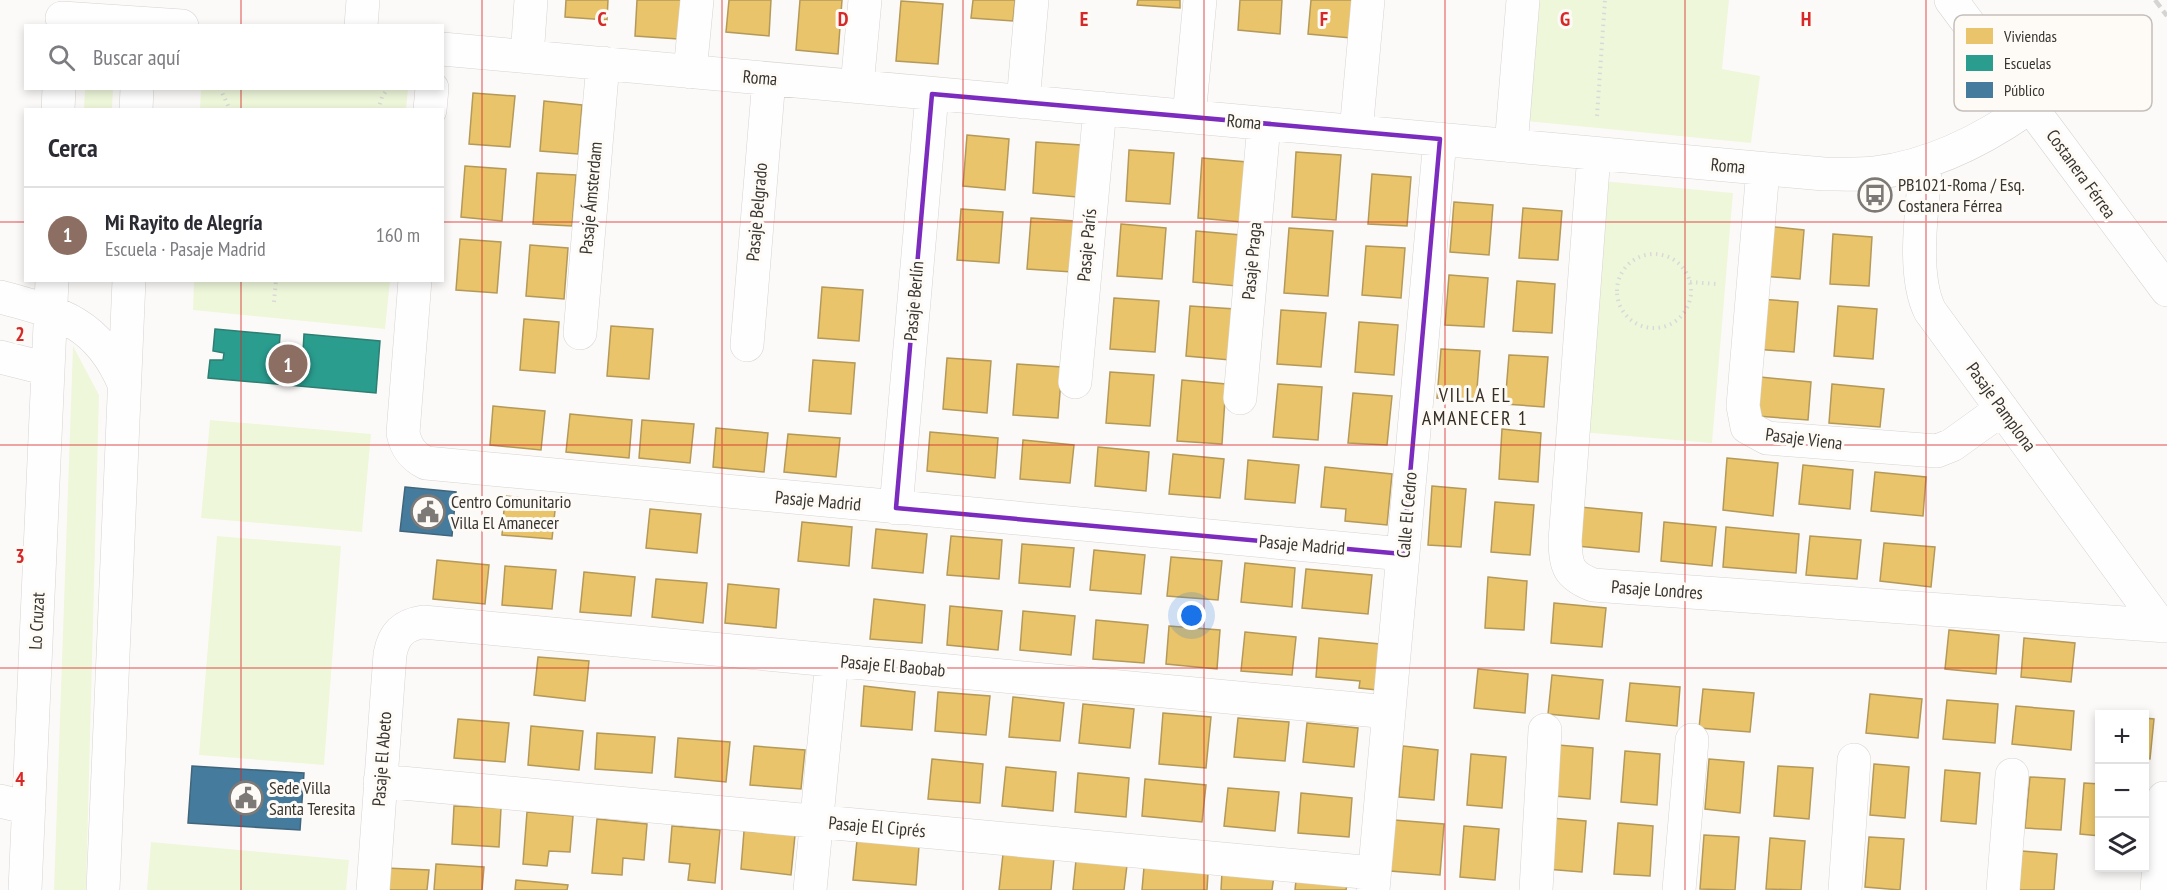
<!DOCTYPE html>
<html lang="es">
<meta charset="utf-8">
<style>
:root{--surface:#fff;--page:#f2f2f3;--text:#2b2b33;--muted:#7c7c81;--line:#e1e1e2;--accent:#d93025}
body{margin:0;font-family:"PT Sans Narrow",sans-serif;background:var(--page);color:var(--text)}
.controls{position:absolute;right:18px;bottom:18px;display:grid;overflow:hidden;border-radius:0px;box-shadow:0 3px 9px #0003}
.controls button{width:54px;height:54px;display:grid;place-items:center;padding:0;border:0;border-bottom:2px solid var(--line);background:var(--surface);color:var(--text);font:30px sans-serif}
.you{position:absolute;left:1192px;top:616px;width:21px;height:21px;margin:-15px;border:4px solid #fff;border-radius:50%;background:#1a73e8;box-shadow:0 0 0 9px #1a73e833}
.badge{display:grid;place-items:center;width:39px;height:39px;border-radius:50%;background:var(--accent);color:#fff;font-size:20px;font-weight:700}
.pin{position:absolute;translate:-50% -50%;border:3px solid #fff;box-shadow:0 2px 6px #0006}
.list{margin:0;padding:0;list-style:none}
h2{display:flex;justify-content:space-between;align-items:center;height:78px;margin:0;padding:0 24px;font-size:26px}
h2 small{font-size:20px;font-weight:400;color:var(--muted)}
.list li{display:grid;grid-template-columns:39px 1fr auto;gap:18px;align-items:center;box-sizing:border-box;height:96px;padding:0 24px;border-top:2px solid var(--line)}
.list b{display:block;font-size:22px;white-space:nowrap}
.list p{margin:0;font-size:20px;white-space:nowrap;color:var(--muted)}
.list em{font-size:20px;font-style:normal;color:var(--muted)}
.icon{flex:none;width:33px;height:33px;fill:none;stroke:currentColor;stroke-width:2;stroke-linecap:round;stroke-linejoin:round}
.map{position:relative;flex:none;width:2167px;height:890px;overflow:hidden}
.search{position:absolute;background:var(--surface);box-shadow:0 3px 9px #0003;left:24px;top:24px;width:420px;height:66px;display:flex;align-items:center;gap:15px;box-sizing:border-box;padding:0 21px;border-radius:0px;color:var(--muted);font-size:22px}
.panel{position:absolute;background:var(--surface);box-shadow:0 3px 9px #0003;left:24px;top:108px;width:420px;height:174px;border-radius:0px}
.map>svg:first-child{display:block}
.green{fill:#eef7da}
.homes{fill:#e9c46a;stroke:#b49959;stroke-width:1.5}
.schools{fill:#2a9d8f;stroke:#2e7e72;stroke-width:1.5}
.public{fill:#457b9d;stroke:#41667c;stroke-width:1.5}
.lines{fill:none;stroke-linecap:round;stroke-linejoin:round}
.minor-casing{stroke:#d6d4d1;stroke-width:34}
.path{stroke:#dad9d9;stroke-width:4;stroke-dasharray:1.5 4.5;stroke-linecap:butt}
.minor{stroke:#fffefe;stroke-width:33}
.rail{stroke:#d4d4d3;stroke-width:4.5;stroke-dasharray:9 4.5;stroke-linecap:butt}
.marked{fill:none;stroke:#7b2cbf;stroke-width:4.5;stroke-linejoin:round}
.grid{fill:none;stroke:#d62828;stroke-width:1.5;stroke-opacity:0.55}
.labels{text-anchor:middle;stroke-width:6;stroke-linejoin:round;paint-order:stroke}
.street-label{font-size:18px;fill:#383430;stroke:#fefbf6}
.poi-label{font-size:18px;fill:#383430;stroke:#fefbf6;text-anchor:start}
.neighbourhood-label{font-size:20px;letter-spacing:1.5px;fill:#373027;stroke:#fefbf6}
.key{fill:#fefbf6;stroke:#c3bfbb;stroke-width:1.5}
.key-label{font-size:16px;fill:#383430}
.grid-label{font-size:20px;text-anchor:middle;font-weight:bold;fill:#d62828;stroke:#fefbf6;stroke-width:6;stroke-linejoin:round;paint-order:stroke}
</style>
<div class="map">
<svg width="2167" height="890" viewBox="0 0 2167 890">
<rect width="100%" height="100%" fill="#fcfaf8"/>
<path class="green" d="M 1538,0 L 1729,0 L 1722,69 L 1760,76 L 1751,143 L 1526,121 Z
M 85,89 L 113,89 L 112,109 L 84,109 Z
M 201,89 L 201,88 L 408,89 L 406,109 L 200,110 Z
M 1602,181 L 1733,193 L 1712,443 L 1580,432 Z
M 194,281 L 390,281 L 385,329 L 193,310 Z
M 73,346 L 99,395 L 86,890 L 54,890 Z
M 210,420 L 371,434 L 362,532 L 201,518 Z
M 217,536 L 341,546 L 324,765 L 199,755 Z
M 151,842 L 349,860 L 346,890 L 147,890 Z"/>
<path class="homes" d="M 566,0 L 608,0 L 607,20 L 565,17 Z
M 637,0 L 681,0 L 678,39 L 635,36 Z
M 729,0 L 771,0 L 769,36 L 726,32 Z
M 800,0 L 842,0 L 838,54 L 796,50 Z
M 973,0 L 1015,0 L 1013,21 L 971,18 Z
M 1138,0 L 1180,0 L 1180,8 L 1137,5 Z
M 1240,0 L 1282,0 L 1280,34 L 1238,30 Z
M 1311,0 L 1353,0 L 1351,38 L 1308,34 Z
M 901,1 L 943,4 L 938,64 L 896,61 Z
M 473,93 L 515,96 L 510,147 L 469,144 Z
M 544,101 L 582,105 L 578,154 L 540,151 Z
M 967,135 L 1009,139 L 1005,190 L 963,186 Z
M 1036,142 L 1081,145 L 1077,197 L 1033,193 Z
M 1129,150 L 1174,153 L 1170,204 L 1126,201 Z
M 1296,152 L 1341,155 L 1336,220 L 1292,217 Z
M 1202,158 L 1247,162 L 1242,222 L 1198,218 Z
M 465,166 L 506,169 L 502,221 L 461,217 Z
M 537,173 L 576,175 L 572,226 L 533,224 Z
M 1372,174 L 1411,177 L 1407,226 L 1368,224 Z
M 1454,202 L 1493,205 L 1489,255 L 1450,252 Z
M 1523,208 L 1562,211 L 1558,260 L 1519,258 Z
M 961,209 L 1003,212 L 999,263 L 957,260 Z
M 1031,218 L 1075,221 L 1072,272 L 1027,269 Z
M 1121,224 L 1166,228 L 1162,279 L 1117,276 Z
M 1765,226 L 1804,230 L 1800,279 L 1762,276 Z
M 1289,228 L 1333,231 L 1328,296 L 1284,293 Z
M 1196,231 L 1241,235 L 1237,286 L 1193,282 Z
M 1833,234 L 1872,237 L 1869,286 L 1830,284 Z
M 460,239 L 501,242 L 497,293 L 456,290 Z
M 530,245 L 568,248 L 564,299 L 526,296 Z
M 1366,246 L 1405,248 L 1401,298 L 1362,295 Z
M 1449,275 L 1488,278 L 1484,327 L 1445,325 Z
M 1517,281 L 1555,284 L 1552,333 L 1513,331 Z
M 822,287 L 863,290 L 859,341 L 818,338 Z
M 1114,298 L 1159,301 L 1155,352 L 1110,349 Z
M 1759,299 L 1798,302 L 1794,352 L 1755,349 Z
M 1190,306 L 1235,309 L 1230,360 L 1186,356 Z
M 1838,306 L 1877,309 L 1873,359 L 1834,356 Z
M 1281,310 L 1326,313 L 1321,367 L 1277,364 Z
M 524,319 L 559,322 L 555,373 L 520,370 Z
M 1359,322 L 1398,325 L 1394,375 L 1355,372 Z
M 611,326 L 653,329 L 649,379 L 607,376 Z
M 1441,349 L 1480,351 L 1476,401 L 1437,398 Z
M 1509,355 L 1548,357 L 1544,407 L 1505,404 Z
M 947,358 L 991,361 L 987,413 L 943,409 Z
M 813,360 L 855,363 L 851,414 L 809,411 Z
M 1017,364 L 1062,367 L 1058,418 L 1013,415 Z
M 1110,372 L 1154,375 L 1150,426 L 1106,423 Z
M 1760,377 L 1811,382 L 1808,420 L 1757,416 Z
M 1182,380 L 1226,384 L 1222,444 L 1177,441 Z
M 1278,384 L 1322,387 L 1318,440 L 1273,437 Z
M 1832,384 L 1884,389 L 1880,427 L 1829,423 Z
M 1353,393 L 1392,396 L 1387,445 L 1348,443 Z
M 493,406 L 545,411 L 541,450 L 490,445 Z
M 570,414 L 632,420 L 629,458 L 566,452 Z
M 642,420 L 694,424 L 690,463 L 639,458 Z
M 716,428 L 768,433 L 764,472 L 713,467 Z
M 1502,429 L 1541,433 L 1538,482 L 1499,479 Z
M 930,432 L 998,438 L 995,478 L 927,471 Z
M 788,434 L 840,438 L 836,477 L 784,472 Z
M 1023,440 L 1074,445 L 1070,483 L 1020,479 Z
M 1098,447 L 1149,452 L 1146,491 L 1095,486 Z
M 1173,454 L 1224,459 L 1220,498 L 1169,494 Z
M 1727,458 L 1778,463 L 1773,516 L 1723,510 Z
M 1248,460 L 1299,465 L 1295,503 L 1245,499 Z
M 1803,465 L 1853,470 L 1850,509 L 1799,504 Z
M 1325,467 L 1392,474 L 1387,525 L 1345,521 L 1346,509 L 1321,507 Z
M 1875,472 L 1926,477 L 1923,516 L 1871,511 Z
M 1432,486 L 1466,489 L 1461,547 L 1428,545 Z
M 505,496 L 556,501 L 552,539 L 502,535 Z
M 1495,502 L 1534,505 L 1530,555 L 1491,552 Z
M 1580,507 L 1642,513 L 1639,552 L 1577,546 Z
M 650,509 L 701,514 L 697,553 L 646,548 Z
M 802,522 L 852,527 L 849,566 L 798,561 Z
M 1664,522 L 1716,527 L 1712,566 L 1661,561 Z
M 1726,527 L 1799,534 L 1796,573 L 1723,567 Z
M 876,529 L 927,534 L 923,573 L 872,568 Z
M 951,536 L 1002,540 L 999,579 L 947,575 Z
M 1810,536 L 1861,540 L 1857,579 L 1806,575 Z
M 1884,543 L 1935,547 L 1931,587 L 1880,581 Z
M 1022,544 L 1074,548 L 1070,587 L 1019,583 Z
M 1094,550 L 1145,555 L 1141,594 L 1090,590 Z
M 1171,557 L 1222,561 L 1218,600 L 1167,596 Z
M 437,560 L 489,565 L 485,604 L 433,599 Z
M 1245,563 L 1295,568 L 1292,607 L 1241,602 Z
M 505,566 L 556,570 L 552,609 L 502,605 Z
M 1306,569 L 1372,575 L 1368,614 L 1302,608 Z
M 584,572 L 635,577 L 631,616 L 580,612 Z
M 1488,577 L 1527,581 L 1524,630 L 1485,628 Z
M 656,579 L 707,583 L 703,623 L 652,617 Z
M 728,584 L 779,589 L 776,628 L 725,623 Z
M 874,599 L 925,605 L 922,643 L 870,639 Z
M 1554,603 L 1606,608 L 1602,647 L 1551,643 Z
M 950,606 L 1002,611 L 998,650 L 947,645 Z
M 1023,611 L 1075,616 L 1071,655 L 1020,650 Z
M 1096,620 L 1148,625 L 1144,663 L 1093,659 Z
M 1169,626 L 1220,630 L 1217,669 L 1166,664 Z
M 1949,630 L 1999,635 L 1996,674 L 1945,669 Z
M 1245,632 L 1296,637 L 1292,675 L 1241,671 Z
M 1319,638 L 1380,644 L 1377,690 L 1359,688 L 1360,681 L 1316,677 Z
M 2024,638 L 2075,643 L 2071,682 L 2021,677 Z
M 538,657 L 589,661 L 585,701 L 534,695 Z
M 1478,669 L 1528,674 L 1525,713 L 1474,708 Z
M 1552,675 L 1603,680 L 1599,719 L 1548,714 Z
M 1630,683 L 1680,687 L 1677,726 L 1626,721 Z
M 864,686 L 915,692 L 912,730 L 861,726 Z
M 1703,689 L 1754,693 L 1750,732 L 1699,728 Z
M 938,692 L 990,696 L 986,735 L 935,731 Z
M 1870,694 L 1922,699 L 1918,738 L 1866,733 Z
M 1013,697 L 1064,703 L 1060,741 L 1009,737 Z
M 1947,700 L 1998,704 L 1995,743 L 1943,739 Z
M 1083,704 L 1134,709 L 1130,748 L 1079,743 Z
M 2016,706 L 2074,711 L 2071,750 L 2012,744 Z
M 1163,713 L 1211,717 L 1206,768 L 1159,764 Z
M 1238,718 L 1289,722 L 1285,761 L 1234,757 Z
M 2144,718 L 2154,719 L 2150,759 L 2144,758 Z
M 458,719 L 509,723 L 505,762 L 454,758 Z
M 1307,723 L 1358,728 L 1354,767 L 1303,762 Z
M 531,726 L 583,731 L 579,770 L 528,765 Z
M 597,733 L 655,737 L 652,773 L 595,769 Z
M 678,738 L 730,742 L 726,782 L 675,777 Z
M 1558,745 L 1593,748 L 1590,799 L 1554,796 Z
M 754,746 L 805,750 L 801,789 L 750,785 Z
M 1403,746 L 1438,750 L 1434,800 L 1399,797 Z
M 1625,751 L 1660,754 L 1657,805 L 1621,802 Z
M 1471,754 L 1506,757 L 1502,808 L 1467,805 Z
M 932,759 L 983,764 L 980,803 L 928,799 Z
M 1709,759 L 1744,762 L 1740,813 L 1705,809 Z
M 1874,764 L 1909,767 L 1905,818 L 1870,815 Z
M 1778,766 L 1813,768 L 1809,819 L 1774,816 Z
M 1006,767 L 1056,772 L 1053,811 L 1002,806 Z
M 1945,770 L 1980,773 L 1976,824 L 1941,821 Z
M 1078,773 L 1129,778 L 1126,817 L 1075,812 Z
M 2030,777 L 2065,779 L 2061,830 L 2025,828 Z
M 1145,779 L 1206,785 L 1202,822 L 1142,816 Z
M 2084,783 L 2100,784 L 2100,836 L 2080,834 Z
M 1228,788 L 1279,792 L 1275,831 L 1224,826 Z
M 1301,793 L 1352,798 L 1349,837 L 1298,833 Z
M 454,806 L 501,808 L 499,847 L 452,844 Z
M 527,812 L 573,816 L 570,852 L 549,851 L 547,866 L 523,864 Z
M 1551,818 L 1586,821 L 1582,872 L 1546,869 Z
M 597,819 L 647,824 L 644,860 L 623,858 L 622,875 L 592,873 Z
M 1394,820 L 1444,824 L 1440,875 L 1390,871 Z
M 1618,823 L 1653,826 L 1650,876 L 1614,874 Z
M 672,826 L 720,830 L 715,883 L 688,880 L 690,864 L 669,862 Z
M 1464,826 L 1499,829 L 1495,880 L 1460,877 Z
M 744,831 L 795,835 L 791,875 L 741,869 Z
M 1704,835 L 1739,837 L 1735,890 L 1700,889 Z
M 1869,837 L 1904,839 L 1900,890 L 1865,887 Z
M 1770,838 L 1805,841 L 1801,890 L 1766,889 Z
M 857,840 L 919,846 L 916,885 L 853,880 Z
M 2022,851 L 2057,854 L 2054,890 L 2019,890 Z
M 1003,854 L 1054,858 L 1051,890 L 999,890 Z
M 1076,860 L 1127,865 L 1124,890 L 1073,890 Z
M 436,864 L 484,867 L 482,890 L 434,890 Z
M 1144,867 L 1208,873 L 1207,890 L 1142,890 Z
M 386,868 L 429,870 L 427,890 L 385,890 Z
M 1222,872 L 1274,876 L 1272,890 L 1221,890 Z
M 516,880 L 568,885 L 567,890 L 515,890 Z
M 1296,880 L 1347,884 L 1346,890 L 1295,890 Z"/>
<path class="schools" d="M 215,329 L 280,335 L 279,350 L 303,352 L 304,334 L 380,341 L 376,393 L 208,378 L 210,360 L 223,360 L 224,353 L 213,351 Z"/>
<path class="public" d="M 405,487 L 456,492 L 452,536 L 400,531 Z
M 192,766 L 304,773 L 300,830 L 188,823 Z"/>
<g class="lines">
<defs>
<path id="minor" d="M 1951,0 L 2167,290
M 62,18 L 182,26
M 361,26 L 363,0
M 442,49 L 1824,174 C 1841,174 1858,175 1875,173 C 1932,166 1985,139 2031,106
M 527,57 L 531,0
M 690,72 L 697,0
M 857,86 L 865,0
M 1023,102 L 1032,0
M 58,110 L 59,88
M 136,110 L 137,88
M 430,110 L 432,88
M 1189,117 L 1200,0
M 1356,132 L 1368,0
M 1511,146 L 1523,0
M 1594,154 L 1565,541 C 1566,567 1568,575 1593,585 L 2167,626
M 1926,161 C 1923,204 1911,273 1930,311 L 2161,626
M 1763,169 L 1743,406 L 1747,427 L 1767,438 L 1937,451 L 1952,445 L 2002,409
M 415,280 L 403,433 C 406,447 412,456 426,463 L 1403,554
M 0,297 C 60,313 98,322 124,384
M 580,333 L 603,63
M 747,345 L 769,79
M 0,357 L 48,369
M 1075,382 L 1100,108
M 1240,398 L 1264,124
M 896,508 L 932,94
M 380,781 L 1374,873
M 0,801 L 29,808
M 25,890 L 52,280
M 103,890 L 129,280
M 373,890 L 390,654 C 394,634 403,625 423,622 L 1389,712
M 810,890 L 832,660
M 1373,890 L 1440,139
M 1536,890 L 1545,730
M 1679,890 L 1692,740
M 1845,890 L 1854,760
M 2003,890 L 2012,775
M 2157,890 L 2164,798"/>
</defs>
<use href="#minor" class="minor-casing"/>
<path class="path" d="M 220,88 L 230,110
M 378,110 L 382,97 L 388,88
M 1597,116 L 1605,0
M1617 291a37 37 0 1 1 74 0a37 37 0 1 1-74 0Z
M 1690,282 L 1716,284
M 274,302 L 276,280"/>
<use href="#minor" class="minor"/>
<path class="rail" d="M 2155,0 L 2167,16"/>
</g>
<path class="marked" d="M 932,94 L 1440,139 L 1403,554 L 896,508 Z"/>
<path class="grid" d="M 241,0 L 241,26M 482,0 L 482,890M 722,0 L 722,890M 963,0 L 963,890M 1204,0 L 1204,890M 1445,0 L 1445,890M 1685,0 L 1685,890M 1926,0 L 1926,890M 241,88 L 241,110M 0,222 L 26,222M 442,222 L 2167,222M 241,280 L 241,890M 0,445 L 2167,445M 0,668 L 2167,668"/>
<defs>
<symbol id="bus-ring" viewBox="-11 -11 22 22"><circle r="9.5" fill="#fefbf6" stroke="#7d7976" stroke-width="1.5"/><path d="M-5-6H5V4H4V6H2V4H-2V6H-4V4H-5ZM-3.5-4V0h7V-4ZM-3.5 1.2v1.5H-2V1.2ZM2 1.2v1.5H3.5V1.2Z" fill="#7d7976"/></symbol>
<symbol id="civic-ring" viewBox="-11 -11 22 22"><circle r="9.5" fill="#fefbf6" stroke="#7d7976" stroke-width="1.5"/><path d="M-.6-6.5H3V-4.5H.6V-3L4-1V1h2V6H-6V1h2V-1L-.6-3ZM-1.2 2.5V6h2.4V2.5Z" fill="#7d7976"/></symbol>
</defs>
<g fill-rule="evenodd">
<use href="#bus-ring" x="1856" y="176" width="38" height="38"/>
<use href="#civic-ring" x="409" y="493" width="38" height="38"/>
<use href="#civic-ring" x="227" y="779" width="38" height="38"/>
</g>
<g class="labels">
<g class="street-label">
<text transform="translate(760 78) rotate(5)" y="6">Roma</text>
<text transform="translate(1244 122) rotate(5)" y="6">Roma</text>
<text transform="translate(1728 166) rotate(5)" y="6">Roma</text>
<text transform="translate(2081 174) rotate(54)" y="6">Costanera Férrea</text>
<text transform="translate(591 198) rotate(-85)" y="6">Pasaje Ámsterdam</text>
<text transform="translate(757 212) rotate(-85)" y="6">Pasaje Belgrado</text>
<text transform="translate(1087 245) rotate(-85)" y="6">Pasaje París</text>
<text transform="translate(1252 261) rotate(-85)" y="6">Pasaje Praga</text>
<text transform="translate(914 301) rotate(-85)" y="6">Pasaje Berlín</text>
<text transform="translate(2001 407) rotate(54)" y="6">Pasaje Pamplona</text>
<text transform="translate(1804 439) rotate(7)" y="6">Pasaje Viena</text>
<text transform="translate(818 501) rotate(5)" y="6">Pasaje Madrid</text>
<text transform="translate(1407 515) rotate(-85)" y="6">Calle El Cedro</text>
<text transform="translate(1302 545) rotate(5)" y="6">Pasaje Madrid</text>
<text transform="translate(1657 590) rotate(4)" y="6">Pasaje Londres</text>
<text transform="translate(37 621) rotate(-87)" y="6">Lo Cruzat</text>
<text transform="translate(893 666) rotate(5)" y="6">Pasaje El Baobab</text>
<text transform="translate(382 759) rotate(-86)" y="6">Pasaje El Abeto</text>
<text transform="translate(877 827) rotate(5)" y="6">Pasaje El Ciprés</text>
</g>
<g class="poi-label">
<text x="1898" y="191">PB1021-Roma / Esq.<tspan x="1898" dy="21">Costanera Férrea</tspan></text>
<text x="451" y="508">Centro Comunitario<tspan x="451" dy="21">Villa El Amanecer</tspan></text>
<text x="269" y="794">Sede Villa<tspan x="269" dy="21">Santa Teresita</tspan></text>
</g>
<g class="neighbourhood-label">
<text x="1475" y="402">VILLA EL<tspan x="1475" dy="23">AMANECER 1</tspan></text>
</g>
</g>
<rect x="1954" y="15" width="198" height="96" rx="9" class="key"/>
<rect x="1966" y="28" width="27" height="16" fill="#e9c46a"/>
<rect x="1966" y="55" width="27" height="16" fill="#2a9d8f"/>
<rect x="1966" y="82" width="27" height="16" fill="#457b9d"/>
<g class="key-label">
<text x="2004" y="42">Viviendas</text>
<text x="2004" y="69">Escuelas</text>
<text x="2004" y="96">Público</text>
</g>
<g class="grid-label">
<text x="602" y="26">C</text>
<text x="843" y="26">D</text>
<text x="1084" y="26">E</text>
<text x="1324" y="26">F</text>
<text x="1565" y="26">G</text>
<text x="1806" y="26">H</text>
<text x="20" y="341">2</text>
<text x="20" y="563">3</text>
<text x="20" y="786">4</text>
</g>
</svg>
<div class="controls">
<button>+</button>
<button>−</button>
<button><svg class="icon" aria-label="layers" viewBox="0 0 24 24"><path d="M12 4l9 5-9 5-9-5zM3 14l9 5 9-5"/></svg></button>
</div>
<div class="you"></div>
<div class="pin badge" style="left:288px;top:364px;background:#8d6e63">1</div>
<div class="search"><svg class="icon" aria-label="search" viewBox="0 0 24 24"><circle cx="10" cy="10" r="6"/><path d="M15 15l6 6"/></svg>Buscar aquí</div>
<section class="panel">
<h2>Cerca<small></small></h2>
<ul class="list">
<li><span class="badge" style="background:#8d6e63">1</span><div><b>Mi Rayito de Alegría</b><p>Escuela · Pasaje Madrid</p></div><em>160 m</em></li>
</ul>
</section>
</div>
